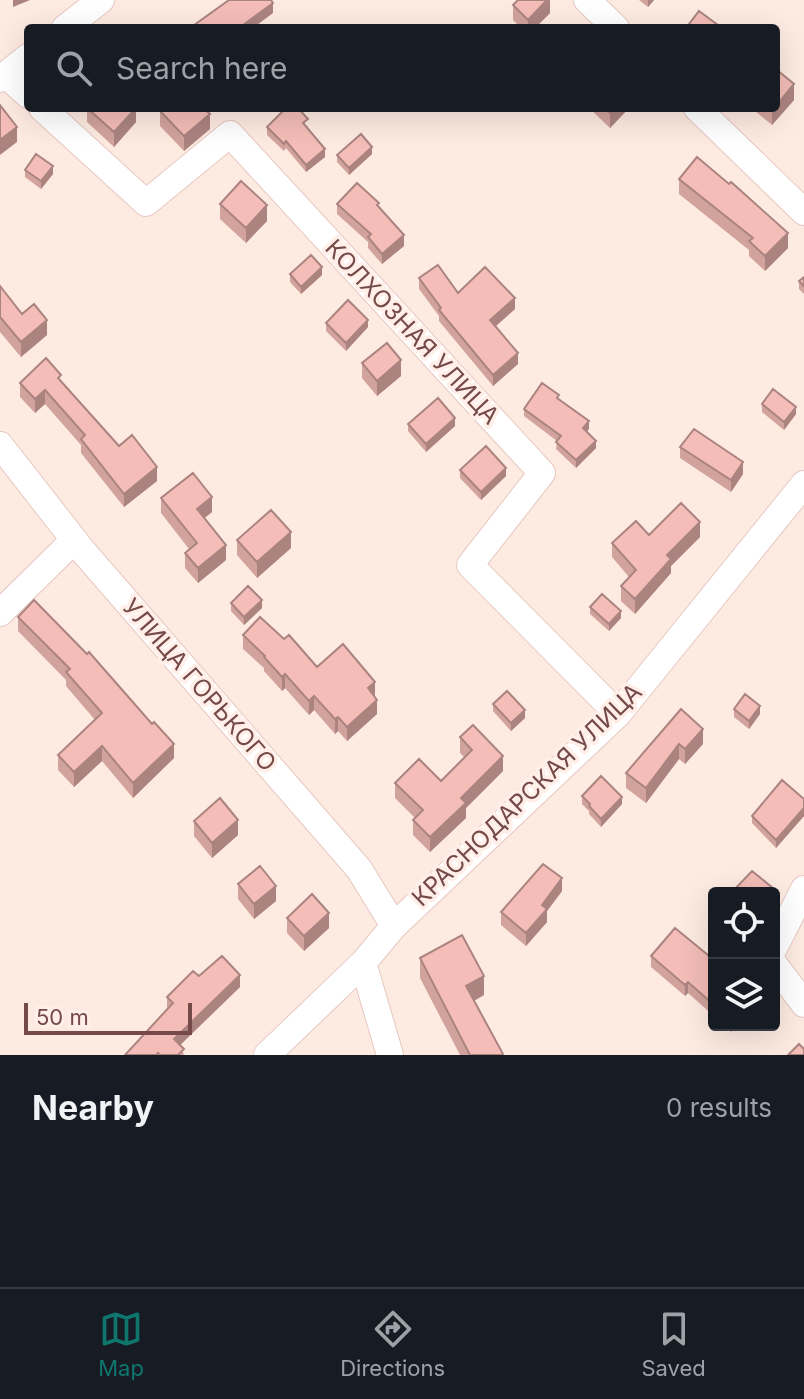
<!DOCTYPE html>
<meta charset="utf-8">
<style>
:root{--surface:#171b24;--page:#20242c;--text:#f1f3f6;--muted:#9ea1a6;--line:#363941;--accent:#0f766e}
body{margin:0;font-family:Inter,sans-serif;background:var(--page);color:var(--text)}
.controls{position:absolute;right:24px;bottom:24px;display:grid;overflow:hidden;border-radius:8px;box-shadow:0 8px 32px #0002}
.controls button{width:72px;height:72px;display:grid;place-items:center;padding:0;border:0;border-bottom:2px solid var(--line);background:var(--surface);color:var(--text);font:40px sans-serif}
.scale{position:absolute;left:24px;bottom:20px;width:168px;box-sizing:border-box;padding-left:8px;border:4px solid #754947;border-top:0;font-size:22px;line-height:28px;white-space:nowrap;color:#754947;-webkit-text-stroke:6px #ffefe8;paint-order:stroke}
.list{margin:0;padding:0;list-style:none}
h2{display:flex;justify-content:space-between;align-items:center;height:104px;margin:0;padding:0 32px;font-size:34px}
h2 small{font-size:26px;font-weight:400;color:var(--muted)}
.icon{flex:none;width:44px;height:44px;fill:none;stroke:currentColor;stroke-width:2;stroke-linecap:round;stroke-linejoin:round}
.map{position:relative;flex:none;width:804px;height:1055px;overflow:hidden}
.search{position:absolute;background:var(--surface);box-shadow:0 8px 32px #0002;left:24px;right:24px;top:24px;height:88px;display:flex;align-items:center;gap:20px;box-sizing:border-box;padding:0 28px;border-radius:8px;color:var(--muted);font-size:30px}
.sheet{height:232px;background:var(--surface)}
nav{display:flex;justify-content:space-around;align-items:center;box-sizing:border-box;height:112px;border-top:2px solid var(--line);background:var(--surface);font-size:22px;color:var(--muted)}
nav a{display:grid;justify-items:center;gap:4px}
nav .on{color:var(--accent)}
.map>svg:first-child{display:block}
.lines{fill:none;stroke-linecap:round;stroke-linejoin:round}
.minor-casing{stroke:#e7c8c1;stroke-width:28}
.minor{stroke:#fff;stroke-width:26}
.wall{fill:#d2a39d}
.shaded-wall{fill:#ab8480}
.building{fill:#f4bdb7;stroke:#ab8480;stroke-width:2}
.labels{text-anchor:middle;stroke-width:7;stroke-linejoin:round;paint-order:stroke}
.street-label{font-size:24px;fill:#754947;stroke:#ffefe8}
</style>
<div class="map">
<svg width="804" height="1055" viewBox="0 0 804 1055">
<rect width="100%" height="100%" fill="#fdeae1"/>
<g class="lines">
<defs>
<path id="minor" d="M 587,0 L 616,28
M 65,28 L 101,0
M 6,75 L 28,95
M 0,79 L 28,57
M 42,108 L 146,203 L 230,134 L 542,473 L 470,565 L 618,714
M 697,108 L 804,212
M 0,445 L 82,550 L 359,869 L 394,926
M 0,613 L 74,540
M 774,948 L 804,889
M 363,963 L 390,1055
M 774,964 L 804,1004
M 267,1055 L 363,963 L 394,926 L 618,714 L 804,484"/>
</defs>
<use href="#minor" class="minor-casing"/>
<use href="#minor" class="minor"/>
</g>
<path class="wall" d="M 550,0 L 550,13 L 535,28 L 521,28 L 513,20 L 513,5 Z
M 639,0 L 654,0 L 648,7 Z
M 794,100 L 772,125 L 755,111 L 755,108 L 776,108 Z
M 87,108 L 136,122 L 114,147 L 87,122 Z
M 589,108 L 629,108 L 610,128 Z
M 160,111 L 210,129 L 184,151 L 160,126 Z
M 308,126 L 307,127 L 325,157 L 306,172 L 286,148 L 284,151 L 267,135 L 267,127 Z
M 372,154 L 349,175 L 337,162 L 337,155 Z
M 25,170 L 53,174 L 41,189 L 25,177 Z
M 679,179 L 788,248 L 765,271 L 749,256 L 749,250 L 679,194 Z
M 220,204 L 267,221 L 246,243 L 220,219 Z
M 337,204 L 379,207 L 404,246 L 382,264 L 368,248 L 368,242 L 337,214 Z
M 290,274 L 322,275 L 301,294 L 290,282 Z
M 804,277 L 804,294 L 799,289 L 799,281 Z
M 419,278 L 458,293 L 515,309 L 495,327 L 518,364 L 493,386 L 439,321 L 439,316 L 419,289 Z
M 0,286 L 22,314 L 47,335 L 21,357 L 0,332 Z
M 326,323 L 368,327 L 346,351 L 326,331 Z
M 362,363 L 401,376 L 377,396 L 362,378 Z
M 61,382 L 119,446 L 157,481 L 124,507 L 81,453 L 81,445 L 45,404 L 35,413 L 20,397 L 20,383 Z
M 559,399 L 589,429 L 587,431 L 596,448 L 576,468 L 556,449 L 557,441 L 524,416 L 524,409 Z
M 762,404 L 796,414 L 784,430 L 762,412 Z
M 408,424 L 455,426 L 426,452 L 408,431 Z
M 680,447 L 743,474 L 731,492 L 680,458 Z
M 460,470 L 506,476 L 481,500 L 460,478 Z
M 161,498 L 212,512 L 204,518 L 226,560 L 198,583 L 185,568 L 185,553 L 189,549 L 161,513 Z
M 649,535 L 700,537 L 671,566 L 671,573 L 635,614 L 621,601 L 621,586 L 629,577 L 612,557 L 612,543 Z
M 237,540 L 291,548 L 257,578 L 237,555 Z
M 231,603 L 262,608 L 244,625 L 231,611 Z
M 590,607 L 621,618 L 609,631 L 590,614 Z
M 18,617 L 174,758 L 133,798 L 102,761 L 74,787 L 58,770 L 58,755 L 95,720 L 66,686 L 66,680 L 18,631 Z
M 243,635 L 375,696 L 377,714 L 347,741 L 338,731 L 335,734 L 314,710 L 309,715 L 285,688 L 282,691 L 264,671 L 264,668 L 243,649 Z
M 493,704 L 525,718 L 511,731 L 493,711 Z
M 681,709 L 703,744 L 685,764 L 679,759 L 646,803 L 626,788 L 626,773 Z
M 734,709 L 760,714 L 749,729 L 734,717 Z
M 460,737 L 503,771 L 466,808 L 466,818 L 430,852 L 413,835 L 413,820 L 415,818 L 395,798 L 395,783 L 441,781 L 465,758 L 460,753 Z
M 582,796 L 622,804 L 601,827 L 589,814 L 589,811 L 582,804 Z
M 804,799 L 804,816 L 776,848 L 752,823 L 752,816 Z
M 194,821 L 238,835 L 212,858 L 194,836 Z
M 238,884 L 276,901 L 254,919 L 238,899 Z
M 562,891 L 547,911 L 547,922 L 526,946 L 501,925 L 501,912 Z
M 287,918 L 329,928 L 304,951 L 287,933 Z
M 651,956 L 714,960 L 714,1016 L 688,993 L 685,996 L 651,967 Z
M 420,958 L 484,995 L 474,1001 L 503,1055 L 460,1055 L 420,978 Z
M 199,976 L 240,987 L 180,1045 L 184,1055 L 125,1055 L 167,1009 L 167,997 Z
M 724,1025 L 736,1025 L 731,1032 Z"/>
<path class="shaded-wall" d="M 13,0 L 30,0 L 13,7 Z
M 547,0 L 550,0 L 550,13 L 535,28 L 528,28 L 528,20 Z
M 648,0 L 654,0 L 648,7 Z
M 273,3 L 273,13 L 253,28 L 239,28 Z
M 794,84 L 794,100 L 772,125 L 772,110 L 776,108 L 776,106 Z
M 136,108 L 136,122 L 114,147 L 114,132 Z
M 615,108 L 629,108 L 610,128 L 610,113 Z
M 210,114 L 210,129 L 184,151 L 184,136 Z
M 17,127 L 17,142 L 0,155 L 0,140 Z
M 372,147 L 372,154 L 349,175 L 349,168 Z
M 325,149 L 325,157 L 306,172 L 306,165 Z
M 53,166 L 53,174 L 41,189 L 41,181 Z
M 267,205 L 267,221 L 246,243 L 246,228 Z
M 788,233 L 788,248 L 765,271 L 765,256 Z
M 404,235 L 404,246 L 382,264 L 382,254 Z
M 322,267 L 322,275 L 301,294 L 301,287 Z
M 515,298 L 515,309 L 490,331 L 490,320 Z
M 47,320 L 47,335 L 21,357 L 21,342 Z
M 368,320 L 368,327 L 346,351 L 346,343 Z
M 518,353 L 518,364 L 493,386 L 493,375 Z
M 401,360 L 401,376 L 377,396 L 377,381 Z
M 45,390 L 45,404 L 35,413 L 35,399 Z
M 796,407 L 796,414 L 784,430 L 784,422 Z
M 455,418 L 455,426 L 426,452 L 426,444 Z
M 589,421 L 589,429 L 583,436 L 583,428 Z
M 596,441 L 596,448 L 576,468 L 576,460 Z
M 743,462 L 743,474 L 731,492 L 731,480 Z
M 157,467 L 157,481 L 124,507 L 124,494 Z
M 506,468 L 506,476 L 481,500 L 481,492 Z
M 212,497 L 212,512 L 197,524 L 197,509 Z
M 700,522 L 700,537 L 671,566 L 671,573 L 635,614 L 635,599 L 667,555 Z
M 291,532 L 291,548 L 257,578 L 257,562 Z
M 226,545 L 226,560 L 198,583 L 198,568 Z
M 262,600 L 262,608 L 244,625 L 244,617 Z
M 621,611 L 621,618 L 609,631 L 609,624 Z
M 285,674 L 285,688 L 282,691 L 282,677 Z
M 375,682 L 375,696 L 368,702 L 368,688 Z
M 314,696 L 314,710 L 309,715 L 309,701 Z
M 377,700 L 377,714 L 347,741 L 347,727 Z
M 760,706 L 760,714 L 749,729 L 749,721 Z
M 525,710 L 525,718 L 511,731 L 511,723 Z
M 338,717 L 338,731 L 335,734 L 335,719 Z
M 703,729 L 703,744 L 685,764 L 685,749 Z
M 174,744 L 174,758 L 133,798 L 133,783 Z
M 679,744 L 679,759 L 646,803 L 646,788 Z
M 102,746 L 102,761 L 74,787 L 74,772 Z
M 503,756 L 503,771 L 466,808 L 466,818 L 430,852 L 430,837 L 461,798 Z
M 622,797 L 622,804 L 601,827 L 601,819 Z
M 804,808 L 804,816 L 776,848 L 776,840 Z
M 238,820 L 238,835 L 212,858 L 212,843 Z
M 562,878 L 562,891 L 547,911 L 547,922 L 526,946 L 526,933 L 542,905 Z
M 276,886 L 276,901 L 254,919 L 254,904 Z
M 779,893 L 779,900 L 774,906 L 774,898 Z
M 329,913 L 329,928 L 304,951 L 304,936 Z
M 240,975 L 240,987 L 174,1051 L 174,1039 Z
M 484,976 L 484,995 L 466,1005 L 466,986 Z
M 688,982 L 688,993 L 685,996 L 685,985 Z"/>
<path class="building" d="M 229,0 L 271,0 L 273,3 L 239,28 L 190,28 Z
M 518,0 L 547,0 L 528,20 L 513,5 Z
M 699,11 L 722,28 L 686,28 Z
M 777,70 L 794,84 L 776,106 L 776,71 Z
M 0,105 L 17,127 L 0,140 Z
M 87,108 L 136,108 L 114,132 Z
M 163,108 L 203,108 L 210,114 L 184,136 L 160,111 Z
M 286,108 L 298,108 L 308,119 L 303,123 L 325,149 L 306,165 L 286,141 L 284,144 L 267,127 Z
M 605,108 L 615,108 L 610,113 Z
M 361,134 L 372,147 L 349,168 L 337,155 Z
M 36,154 L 53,166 L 41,181 L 25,170 Z
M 697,157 L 729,184 L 731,182 L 788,233 L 765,256 L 749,241 L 753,238 L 679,179 Z
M 241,181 L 267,205 L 246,228 L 220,204 Z
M 357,183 L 379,203 L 377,205 L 404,235 L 382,254 L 368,237 L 371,234 L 337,204 Z
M 311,255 L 322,267 L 301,287 L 290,274 Z
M 438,265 L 458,293 L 485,267 L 515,298 L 490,320 L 518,353 L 493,375 L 439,310 L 441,308 L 419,278 Z
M 804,277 L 804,286 L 799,281 Z
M 0,286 L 22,314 L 34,304 L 47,320 L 21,342 L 0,317 Z
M 348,300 L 368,320 L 346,343 L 326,323 Z
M 387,343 L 401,360 L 377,381 L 362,363 Z
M 46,358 L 61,375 L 58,378 L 119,446 L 132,435 L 157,467 L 124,494 L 81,439 L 85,435 L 45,390 L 35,399 L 20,383 Z
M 542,383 L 559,395 L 557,398 L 589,421 L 583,428 L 596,441 L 576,460 L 556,442 L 561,436 L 524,409 Z
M 773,389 L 796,407 L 784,422 L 762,404 Z
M 438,398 L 455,418 L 426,444 L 408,424 Z
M 694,429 L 743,462 L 731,480 L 680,447 Z
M 486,446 L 506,468 L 481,492 L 460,470 Z
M 193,473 L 212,497 L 197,509 L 226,545 L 198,568 L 185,553 L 197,543 L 161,498 Z
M 681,503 L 700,522 L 667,555 L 671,559 L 635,599 L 621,586 L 636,570 L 612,543 L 636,521 L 649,535 Z
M 271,510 L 291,532 L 257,562 L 237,540 Z
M 248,586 L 262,600 L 244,617 L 231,603 Z
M 602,594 L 621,611 L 609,624 L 590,607 Z
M 34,600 L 87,654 L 89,652 L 152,724 L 154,722 L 174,744 L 133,783 L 102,746 L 74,772 L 58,755 L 102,713 L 66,672 L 70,669 L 18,617 Z
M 260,617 L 284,639 L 289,635 L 317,667 L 343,644 L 375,682 L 368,688 L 377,700 L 347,727 L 338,717 L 335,719 L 314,696 L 309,701 L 285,674 L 282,677 L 264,657 L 265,656 L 243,635 Z
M 507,691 L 525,710 L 511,723 L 493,704 Z
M 745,694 L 760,706 L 749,721 L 734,709 Z
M 681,709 L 703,729 L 685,749 L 679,744 L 646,788 L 626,773 Z
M 473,725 L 503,756 L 461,798 L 466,803 L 430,837 L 413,820 L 423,810 L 395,783 L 419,759 L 441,781 L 472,750 L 460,737 Z
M 601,776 L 622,797 L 601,819 L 589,806 L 590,804 L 582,796 Z
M 782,780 L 804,799 L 804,808 L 776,840 L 752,816 Z
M 220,798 L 238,820 L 212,843 L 194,821 Z
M 543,864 L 562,878 L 542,905 L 547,909 L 526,933 L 501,912 Z
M 260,866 L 276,886 L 254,904 L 238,884 Z
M 752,871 L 779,893 L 774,898 L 774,893 L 731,893 Z
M 312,894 L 329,913 L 304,936 L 287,918 Z
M 675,928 L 714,960 L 714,1005 L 688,982 L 685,985 L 651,956 Z
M 462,935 L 484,976 L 466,986 L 503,1054 L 501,1055 L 470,1055 L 420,958 Z
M 222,956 L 240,975 L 174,1039 L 184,1049 L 178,1055 L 160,1055 L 158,1053 L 156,1055 L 125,1055 L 173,1003 L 167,997 L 193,971 L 199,976 Z
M 799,1044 L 804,1049 L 804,1055 L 788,1055 Z"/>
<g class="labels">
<g class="street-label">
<text transform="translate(412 332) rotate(47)" y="8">КОЛХОЗНАЯ УЛИЦА</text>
<text transform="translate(199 685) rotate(49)" y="8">УЛИЦА ГОРЬКОГО</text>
<text transform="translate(527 795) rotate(-44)" y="8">КРАСНОДАРСКАЯ УЛИЦА</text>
</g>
</g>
</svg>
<div class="controls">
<button><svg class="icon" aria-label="locate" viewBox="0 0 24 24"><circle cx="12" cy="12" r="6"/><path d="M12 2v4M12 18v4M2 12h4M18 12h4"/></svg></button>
<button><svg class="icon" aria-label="layers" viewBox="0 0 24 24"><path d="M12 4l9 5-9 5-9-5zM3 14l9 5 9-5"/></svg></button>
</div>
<div class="scale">50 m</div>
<div class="search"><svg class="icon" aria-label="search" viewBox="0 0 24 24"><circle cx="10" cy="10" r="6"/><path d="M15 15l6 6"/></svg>Search here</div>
</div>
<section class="sheet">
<h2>Nearby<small>0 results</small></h2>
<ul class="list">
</ul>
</section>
<nav>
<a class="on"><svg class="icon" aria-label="map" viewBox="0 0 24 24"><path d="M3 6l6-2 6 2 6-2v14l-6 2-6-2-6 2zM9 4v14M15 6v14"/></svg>Map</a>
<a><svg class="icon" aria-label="directions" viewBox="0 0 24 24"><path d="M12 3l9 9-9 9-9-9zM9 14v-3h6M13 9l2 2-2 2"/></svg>Directions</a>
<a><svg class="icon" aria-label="saved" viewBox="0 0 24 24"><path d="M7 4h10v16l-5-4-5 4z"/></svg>Saved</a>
</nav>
